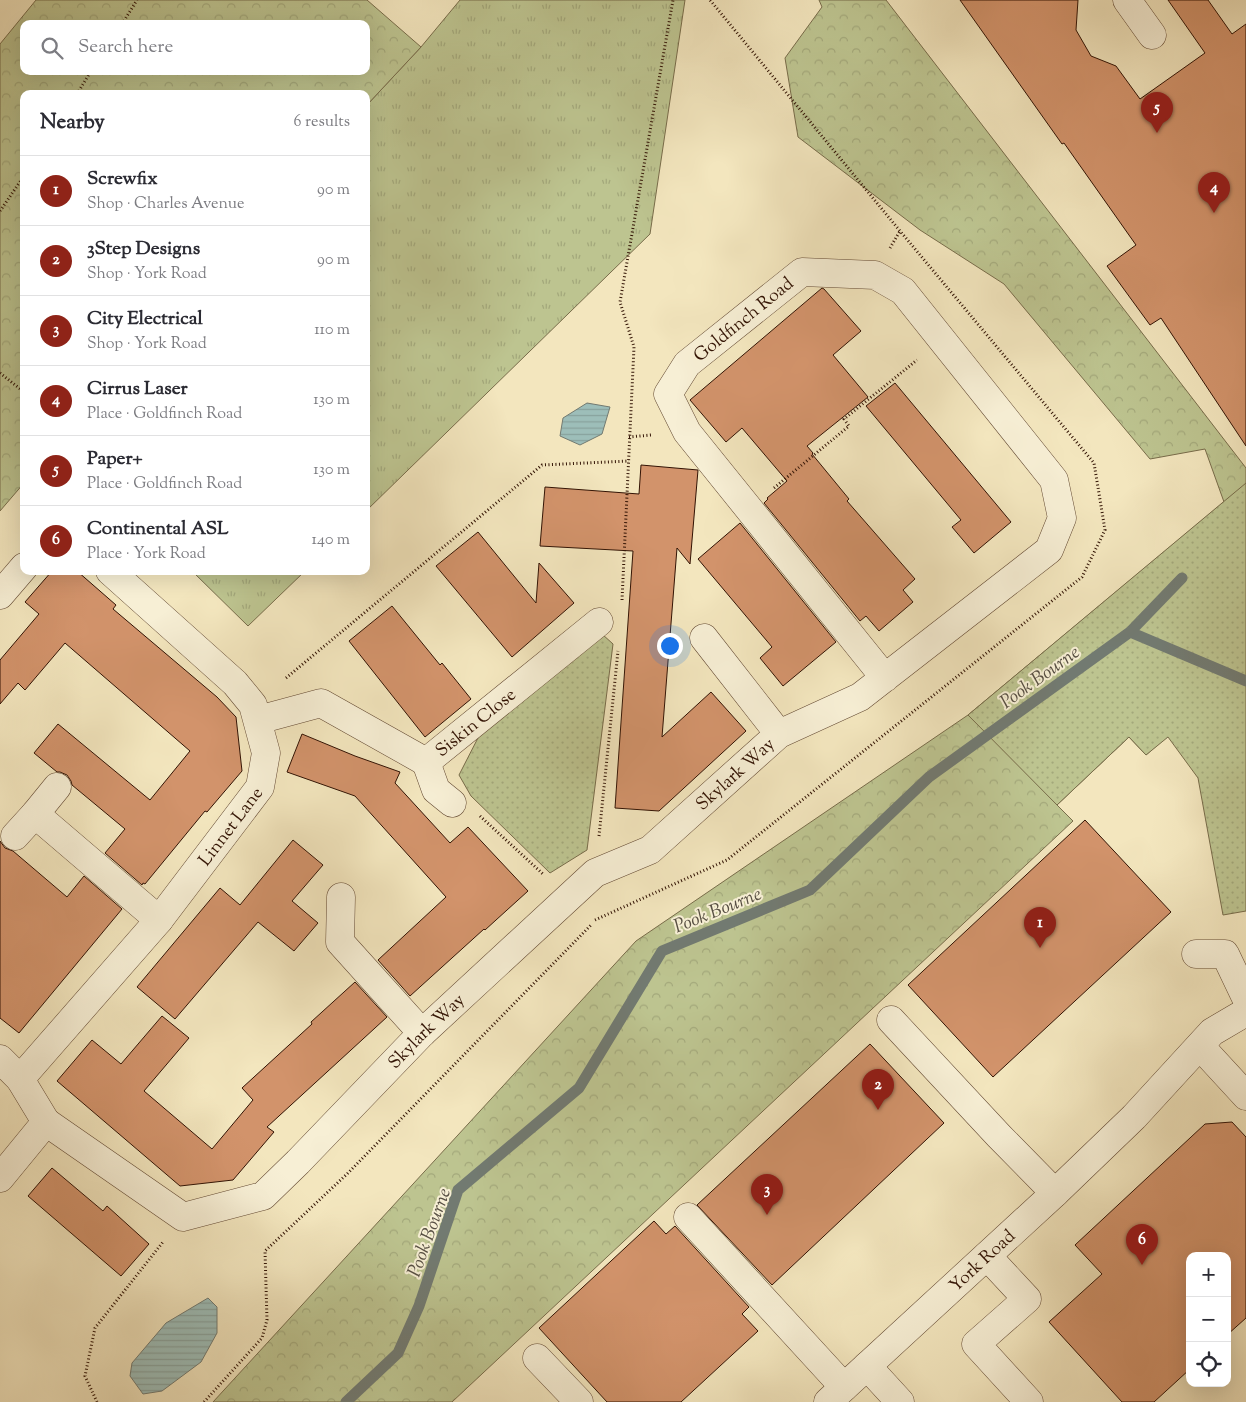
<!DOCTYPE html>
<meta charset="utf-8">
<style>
:root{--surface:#fff;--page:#f7f7f7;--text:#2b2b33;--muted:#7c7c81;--line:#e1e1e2;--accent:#8f2418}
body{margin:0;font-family:"Sorts Mill Goudy",serif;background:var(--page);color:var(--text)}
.controls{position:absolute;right:15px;bottom:15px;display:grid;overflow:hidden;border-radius:10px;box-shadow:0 5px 20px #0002}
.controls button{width:45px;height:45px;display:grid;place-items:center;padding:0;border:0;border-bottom:1px solid var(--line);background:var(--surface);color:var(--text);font:25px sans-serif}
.you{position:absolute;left:669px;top:645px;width:18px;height:18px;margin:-12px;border:4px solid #fff;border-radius:50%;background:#1a73e8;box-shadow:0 0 0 8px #1a73e833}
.badge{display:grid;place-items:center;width:32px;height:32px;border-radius:50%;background:var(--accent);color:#fff;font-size:16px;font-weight:700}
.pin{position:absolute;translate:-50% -41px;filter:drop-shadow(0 1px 2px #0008)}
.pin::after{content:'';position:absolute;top:26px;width:18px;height:15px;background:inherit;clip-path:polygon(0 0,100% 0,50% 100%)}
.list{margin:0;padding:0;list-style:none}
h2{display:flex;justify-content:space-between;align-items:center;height:65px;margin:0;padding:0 20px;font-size:21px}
h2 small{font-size:16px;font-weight:400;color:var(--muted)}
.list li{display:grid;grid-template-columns:32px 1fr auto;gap:15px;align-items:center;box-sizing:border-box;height:70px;padding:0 20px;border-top:1px solid var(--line)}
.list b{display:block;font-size:19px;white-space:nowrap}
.list p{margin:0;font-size:16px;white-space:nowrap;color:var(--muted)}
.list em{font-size:16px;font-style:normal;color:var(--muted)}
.icon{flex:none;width:28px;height:28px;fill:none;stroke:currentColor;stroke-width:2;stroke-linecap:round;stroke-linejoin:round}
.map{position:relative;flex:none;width:1246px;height:1402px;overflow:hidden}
.search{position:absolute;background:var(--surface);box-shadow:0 5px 20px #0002;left:20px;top:20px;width:350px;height:55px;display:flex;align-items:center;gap:12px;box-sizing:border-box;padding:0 18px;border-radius:10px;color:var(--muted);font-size:19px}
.panel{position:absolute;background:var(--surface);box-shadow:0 5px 20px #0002;left:20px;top:90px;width:350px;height:485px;border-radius:10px}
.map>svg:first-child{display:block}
.grass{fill:url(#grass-tufts);stroke:#786c4a}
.forest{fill:url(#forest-crowns);stroke:#786c4a;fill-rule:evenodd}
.park{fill:url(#park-dots);stroke:#786c4a}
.water{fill:url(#water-rules);stroke:#727a71}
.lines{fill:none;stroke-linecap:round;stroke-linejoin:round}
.stream{stroke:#727a71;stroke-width:11}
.building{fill:#d2936b;stroke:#321304}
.minor-casing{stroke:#624832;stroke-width:29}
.path{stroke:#321304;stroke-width:3;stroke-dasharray:1 2.5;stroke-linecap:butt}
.minor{stroke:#f7efd5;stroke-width:28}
.labels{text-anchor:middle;stroke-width:4;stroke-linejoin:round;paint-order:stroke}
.street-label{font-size:18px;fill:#321304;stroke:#f7efd5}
.water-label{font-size:19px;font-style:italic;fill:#574f43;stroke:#f7efd5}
</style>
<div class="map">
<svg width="1246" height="1402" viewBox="0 0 1246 1402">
<defs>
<pattern id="grass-tufts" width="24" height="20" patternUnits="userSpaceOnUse" patternTransform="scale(1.25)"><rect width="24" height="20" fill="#bdc490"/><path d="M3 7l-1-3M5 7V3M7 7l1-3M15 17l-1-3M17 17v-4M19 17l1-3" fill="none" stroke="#a3a87b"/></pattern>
<pattern id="forest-crowns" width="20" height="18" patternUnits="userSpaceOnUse" patternTransform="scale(1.25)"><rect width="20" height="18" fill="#bdc490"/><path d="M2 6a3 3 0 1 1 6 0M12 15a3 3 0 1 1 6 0" fill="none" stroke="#a3a87b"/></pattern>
<pattern id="park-dots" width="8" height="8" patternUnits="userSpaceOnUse" patternTransform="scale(1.25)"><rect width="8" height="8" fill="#bdc490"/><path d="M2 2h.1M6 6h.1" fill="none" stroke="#a3a87b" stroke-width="1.8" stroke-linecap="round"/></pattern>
<pattern id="water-rules" width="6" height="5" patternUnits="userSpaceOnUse" patternTransform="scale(1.25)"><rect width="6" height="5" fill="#9dbeb9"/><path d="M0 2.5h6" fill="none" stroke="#88a29d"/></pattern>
</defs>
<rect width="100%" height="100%" fill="#f3e6be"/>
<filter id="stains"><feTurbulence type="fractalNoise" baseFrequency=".004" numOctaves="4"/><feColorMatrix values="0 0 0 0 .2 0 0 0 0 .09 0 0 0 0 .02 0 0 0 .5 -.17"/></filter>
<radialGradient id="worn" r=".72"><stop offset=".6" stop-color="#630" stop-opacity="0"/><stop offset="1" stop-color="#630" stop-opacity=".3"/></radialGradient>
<path class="grass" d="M 460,0 L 685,0 L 650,234 L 366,511 L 366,106 L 421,47 Z
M 192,571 L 305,571 L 248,626 Z"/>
<path class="forest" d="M 36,0 L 367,0 L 421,47 L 366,106 L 366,94 L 24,94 L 24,483 L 0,511 L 0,44 ZM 24,24 L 366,24 L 366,71 L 24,71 Z
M 819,0 L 886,0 L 1246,468 L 1246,675 L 1233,679 L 1146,755 L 1129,737 L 1057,805 L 1073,821 L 452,1402 L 213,1402 L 636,941 L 968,715 L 1224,502 L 1205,449 L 1150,459 L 1004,284 L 920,230 L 798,137 L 785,58 L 822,7 Z"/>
<path class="park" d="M 1246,483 L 1246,911 L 1223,915 L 1198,778 L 1168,737 L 1146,755 L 1129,737 L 1057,805 L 968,715 Z
M 602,634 L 613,644 L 587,850 L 550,873 L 471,796 L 459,775 L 480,734 Z"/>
<path class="water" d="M 587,403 L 610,407 L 602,434 L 580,445 L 560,436 L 563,418 Z
M 208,1298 L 217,1307 L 217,1333 L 201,1362 L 162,1391 L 143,1394 L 130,1376 L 132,1363 L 166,1323 Z"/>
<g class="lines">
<path class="stream" d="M 1130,632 L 1182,578
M 346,1402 L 398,1353 L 419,1306 L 458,1190 L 579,1088 L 662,951 L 810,890 L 929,777 L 1130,632 L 1246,681"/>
</g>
<path class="building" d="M 960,0 L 1078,0 L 1076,30 L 1091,56 L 1116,66 L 1140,99 L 1205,53 L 1168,0 L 1208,0 L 1232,34 L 1246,24 L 1246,446 L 1161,318 L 1150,325 L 1107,266 L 1136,245 L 1064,143 L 1062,144 Z
M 822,288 L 824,289 L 861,331 L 833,355 L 868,397 L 807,446 L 813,453 L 812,454 L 849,499 L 847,501 L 915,579 L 903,590 L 913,602 L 879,631 L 866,616 L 860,621 L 764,503 L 768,499 L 767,498 L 787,481 L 742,428 L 726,442 L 690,400 Z
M 895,383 L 1011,522 L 974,553 L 952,527 L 961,520 L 866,406 Z
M 641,465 L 698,470 L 690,564 L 677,548 L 662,737 L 711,692 L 746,731 L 659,811 L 615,808 L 633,551 L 540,546 L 545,487 L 639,494 Z
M 740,523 L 836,642 L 783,686 L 760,658 L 772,647 L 698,559 Z
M 478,532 L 536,603 L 539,563 L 574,603 L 512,657 L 436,566 Z
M 52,571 L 77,571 L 116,605 L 113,609 L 217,697 L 236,717 L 242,771 L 207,812 L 205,811 L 145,884 L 143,883 L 142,885 L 105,853 L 125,829 L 72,785 L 71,781 L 67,775 L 60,772 L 57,772 L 34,753 L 58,724 L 150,800 L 190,751 L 65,643 L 25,690 L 18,683 L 0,704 L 0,660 L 39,614 L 25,602 Z
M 392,606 L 440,665 L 442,663 L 471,699 L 425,737 L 349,641 Z
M 302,734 L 355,756 L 400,772 L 395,783 L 450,843 L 468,827 L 528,891 L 485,930 L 484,929 L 410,996 L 378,960 L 446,897 L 355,796 L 287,772 Z
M 1085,820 L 1171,912 L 993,1077 L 908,985 Z
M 293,840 L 323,865 L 292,901 L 318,923 L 294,951 L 258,922 L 175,1019 L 137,987 L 220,888 L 240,905 Z
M 0,841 L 5,848 L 13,851 L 67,897 L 84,876 L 122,909 L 19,1033 L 0,1018 Z
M 355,982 L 387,1017 L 267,1127 L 274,1132 L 233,1180 L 180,1186 L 57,1081 L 92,1040 L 121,1064 L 162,1016 L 189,1038 L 144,1091 L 212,1149 L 253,1100 L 242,1088 L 312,1024 L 311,1022 Z
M 870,1044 L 944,1123 L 772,1285 L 697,1205 Z
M 1232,1122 L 1246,1137 L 1246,1318 L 1227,1335 L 1227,1256 L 1190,1256 L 1190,1369 L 1154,1402 L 1122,1402 L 1049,1322 L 1102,1274 L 1075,1245 L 1205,1124 Z
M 52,1168 L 103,1211 L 107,1206 L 149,1244 L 121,1276 L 28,1196 Z
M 654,1221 L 666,1234 L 675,1226 L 749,1307 L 742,1314 L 758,1331 L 681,1402 L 607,1402 L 539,1328 Z"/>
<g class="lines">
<defs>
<g id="minor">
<path d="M 1127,0 L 1152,35"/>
<path d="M 0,595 L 24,567"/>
<path d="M 704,638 L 779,734"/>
<path id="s1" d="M 258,720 L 321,703 L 426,762 L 599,622"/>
<path d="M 426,762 L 436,790 L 452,803"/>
<path d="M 35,814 L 159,920"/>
<path d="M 15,836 L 35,814 L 57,787"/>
<path d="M 341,897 L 340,942 L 422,1033"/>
<path d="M 1196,954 L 1225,954 L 1246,998"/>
<path d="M 891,1020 L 999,1136 L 1055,1193"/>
<path d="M 1200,1046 L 1246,1096"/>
<path d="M 0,1059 L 20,1079 L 46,1122"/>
<path id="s2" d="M 20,1079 L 159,920 L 260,787 L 266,753 L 253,705 L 235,683 L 110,571"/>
<path id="s3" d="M 0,1178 L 46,1122 L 183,1217 L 263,1196 L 298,1162 L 422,1033 L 595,873 L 650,850 L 779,734 L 860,697 L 1049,550 L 1062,518 L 1054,480 L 903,291 L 875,275 L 802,272 L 687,364 L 668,394 L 687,432 L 885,678"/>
<path d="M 688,1217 L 844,1387"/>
<path d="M 987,1256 L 1027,1299 L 976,1344 L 1029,1402"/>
<path d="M 537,1358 L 579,1402"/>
<path d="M 867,1366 L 900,1402"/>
<path id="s4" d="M 828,1402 L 1055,1193 L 1134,1117 L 1212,1032 L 1246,1012"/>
</g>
</defs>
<use href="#minor" class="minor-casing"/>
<path class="path" d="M 122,24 L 137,0
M 77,94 L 91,71
M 0,211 L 24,176
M 890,248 L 900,231
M 0,373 L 24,392
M 629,437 L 651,435
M 774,488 L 849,426 L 844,419 L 917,360
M 622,600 L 634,347 L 620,302 L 673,0
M 286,678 L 542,465 L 629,461
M 480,816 L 544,875
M 599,836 L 618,651
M 595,920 L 727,860 L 1082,577 L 1105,530 L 1094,463 L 900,231 L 710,0
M 97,1402 L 85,1376 L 95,1328 L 163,1242
M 204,1402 L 262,1338 L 267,1320 L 265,1251 L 347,1174 L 591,925"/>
<use href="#minor" class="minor"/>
</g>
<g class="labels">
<g class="street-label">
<text transform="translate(743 319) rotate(-39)" y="6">Goldfinch Road</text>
<text dy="6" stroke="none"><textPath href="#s1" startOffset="249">Siskin Close</textPath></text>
<text dy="6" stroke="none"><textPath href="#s3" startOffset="959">Skylark Way</textPath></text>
<text dy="6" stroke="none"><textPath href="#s2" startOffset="329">Linnet Lane</textPath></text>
<text dy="6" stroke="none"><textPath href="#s3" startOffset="554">Skylark Way</textPath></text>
<text dy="6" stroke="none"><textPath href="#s4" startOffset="209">York Road</textPath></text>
</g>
<g class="water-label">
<text transform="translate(1039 676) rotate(-36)" y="7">Pook Bourne</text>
<text transform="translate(717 909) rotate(-22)" y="7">Pook Bourne</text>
<text transform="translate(428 1232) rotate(-70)" y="7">Pook Bourne</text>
</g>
</g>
<rect width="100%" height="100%" filter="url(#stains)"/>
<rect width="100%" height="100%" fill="url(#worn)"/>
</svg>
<div class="controls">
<button>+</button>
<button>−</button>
<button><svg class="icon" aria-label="locate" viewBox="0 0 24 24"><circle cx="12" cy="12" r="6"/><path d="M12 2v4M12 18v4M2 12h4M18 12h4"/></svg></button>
</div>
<div class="you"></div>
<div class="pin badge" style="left:1040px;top:948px">1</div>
<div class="pin badge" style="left:878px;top:1110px">2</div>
<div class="pin badge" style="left:767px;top:1215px">3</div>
<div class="pin badge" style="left:1214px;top:213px">4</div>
<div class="pin badge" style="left:1157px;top:133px">5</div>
<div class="pin badge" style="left:1142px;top:1265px">6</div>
<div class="search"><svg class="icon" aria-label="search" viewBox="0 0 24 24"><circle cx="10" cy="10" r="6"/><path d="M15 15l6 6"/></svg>Search here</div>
<section class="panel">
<h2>Nearby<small>6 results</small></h2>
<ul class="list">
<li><span class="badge">1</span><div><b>Screwfix</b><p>Shop · Charles Avenue</p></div><em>90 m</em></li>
<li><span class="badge">2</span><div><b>3Step Designs</b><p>Shop · York Road</p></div><em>90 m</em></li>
<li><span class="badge">3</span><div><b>City Electrical</b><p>Shop · York Road</p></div><em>110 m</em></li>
<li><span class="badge">4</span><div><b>Cirrus Laser</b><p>Place · Goldfinch Road</p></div><em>130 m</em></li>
<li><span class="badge">5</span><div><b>Paper+</b><p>Place · Goldfinch Road</p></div><em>130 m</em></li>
<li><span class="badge">6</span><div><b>Continental ASL</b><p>Place · York Road</p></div><em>140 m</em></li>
</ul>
</section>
</div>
